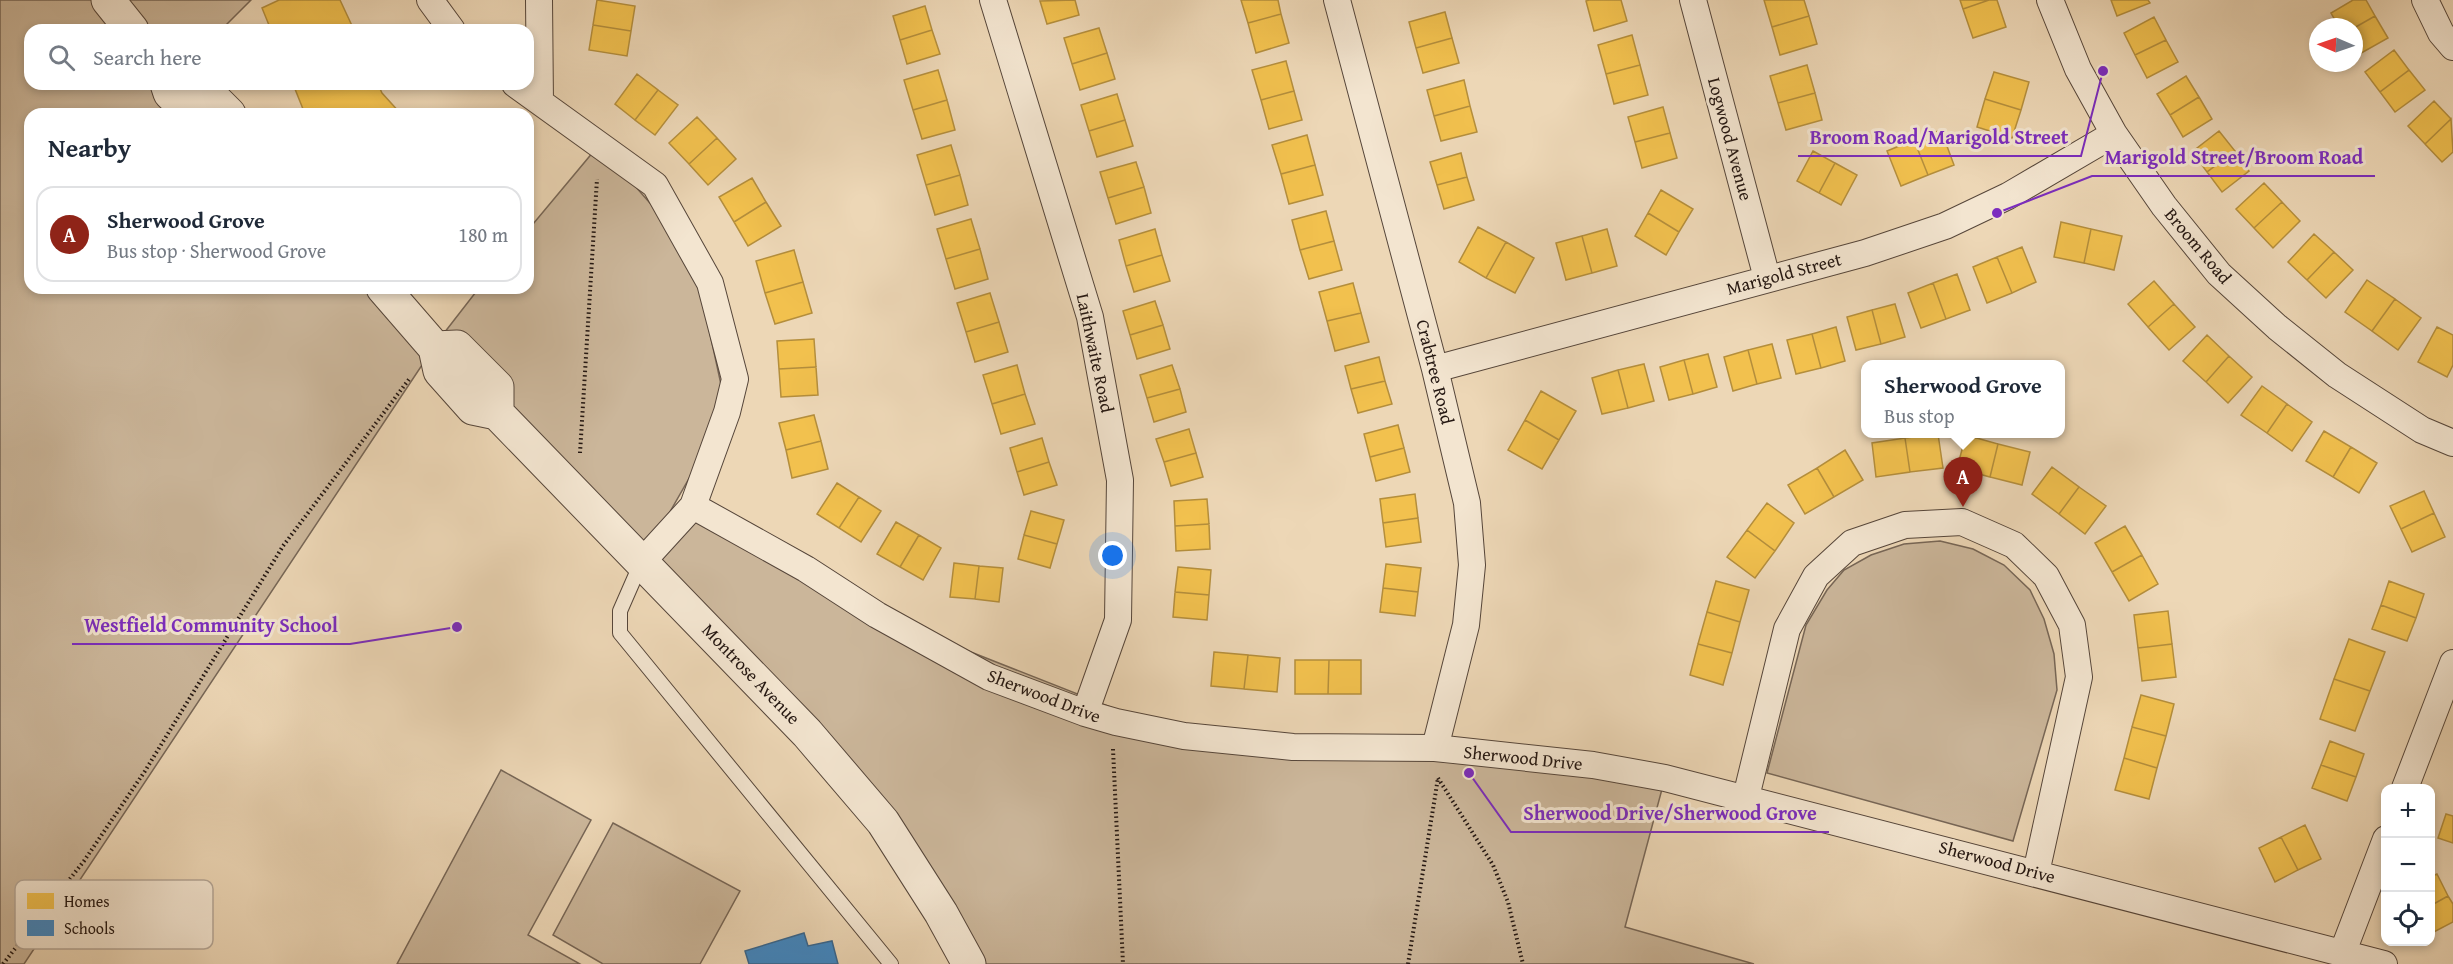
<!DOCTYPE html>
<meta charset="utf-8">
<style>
:root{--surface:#fff;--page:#f6f6f7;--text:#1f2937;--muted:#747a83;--line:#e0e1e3;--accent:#8f2418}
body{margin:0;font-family:"Gentium Book Plus",serif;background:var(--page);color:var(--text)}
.controls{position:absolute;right:18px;bottom:18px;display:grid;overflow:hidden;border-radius:12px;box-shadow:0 3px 9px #0003}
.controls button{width:54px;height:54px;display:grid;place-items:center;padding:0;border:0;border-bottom:2px solid var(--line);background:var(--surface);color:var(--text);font:30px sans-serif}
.compass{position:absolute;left:2309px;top:18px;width:54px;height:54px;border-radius:50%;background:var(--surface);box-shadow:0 3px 9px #0003;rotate:272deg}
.you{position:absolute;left:1113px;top:556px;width:21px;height:21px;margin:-15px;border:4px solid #fff;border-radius:50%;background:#1a73e8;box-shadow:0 0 0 9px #1a73e833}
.badge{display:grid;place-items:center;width:39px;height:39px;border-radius:50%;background:var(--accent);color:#fff;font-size:20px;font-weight:700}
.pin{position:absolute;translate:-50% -50px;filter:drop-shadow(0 2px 3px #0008)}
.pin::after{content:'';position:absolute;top:32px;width:21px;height:18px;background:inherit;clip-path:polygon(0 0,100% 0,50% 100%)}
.popup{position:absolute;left:1861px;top:360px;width:204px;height:78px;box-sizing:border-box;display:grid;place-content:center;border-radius:12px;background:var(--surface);filter:drop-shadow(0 2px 4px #0005);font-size:20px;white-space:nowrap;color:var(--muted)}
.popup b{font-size:22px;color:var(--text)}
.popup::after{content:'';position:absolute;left:50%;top:100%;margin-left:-12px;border:12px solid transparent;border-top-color:var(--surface)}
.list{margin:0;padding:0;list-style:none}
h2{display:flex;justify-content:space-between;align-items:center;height:78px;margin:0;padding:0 24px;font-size:26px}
h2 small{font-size:20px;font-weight:400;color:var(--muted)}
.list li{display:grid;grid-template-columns:39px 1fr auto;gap:18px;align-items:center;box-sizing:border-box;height:96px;margin:0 12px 12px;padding:0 12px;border:2px solid var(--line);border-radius:18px}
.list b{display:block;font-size:22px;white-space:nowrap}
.list p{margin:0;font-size:20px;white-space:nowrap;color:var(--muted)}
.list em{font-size:20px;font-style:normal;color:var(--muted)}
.icon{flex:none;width:33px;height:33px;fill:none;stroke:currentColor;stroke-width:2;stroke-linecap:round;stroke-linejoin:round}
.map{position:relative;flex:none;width:2453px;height:964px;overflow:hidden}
.search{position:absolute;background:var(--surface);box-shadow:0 3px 9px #0003;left:24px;top:24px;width:510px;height:66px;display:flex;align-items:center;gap:15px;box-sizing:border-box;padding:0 21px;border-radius:18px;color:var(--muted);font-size:22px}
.panel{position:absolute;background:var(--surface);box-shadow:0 3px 9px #0003;left:24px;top:108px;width:510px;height:186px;border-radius:18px}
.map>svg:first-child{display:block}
.green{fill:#cbb69a;stroke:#776656;stroke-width:1.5}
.homes{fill:#f2c14e;stroke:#b48e3c;stroke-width:1.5}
.schools{fill:#3f88c5;stroke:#37668f;stroke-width:1.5}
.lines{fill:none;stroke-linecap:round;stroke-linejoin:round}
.service-casing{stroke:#56463a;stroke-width:16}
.minor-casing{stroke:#56463a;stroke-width:28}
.tertiary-casing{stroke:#56463a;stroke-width:35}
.path{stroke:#231611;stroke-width:4;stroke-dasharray:1.5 3;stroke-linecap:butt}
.service{stroke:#f3e5d0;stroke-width:14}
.minor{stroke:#f3e5d0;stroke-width:26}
.tertiary{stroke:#f3e5d0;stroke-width:33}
.labels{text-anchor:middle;stroke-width:6;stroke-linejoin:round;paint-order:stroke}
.street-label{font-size:18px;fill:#231611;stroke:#f3e5d0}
.key{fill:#f3e5d0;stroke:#b5a797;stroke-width:1.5}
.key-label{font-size:16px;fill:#231611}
.leader{fill:none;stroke:#7b2cbf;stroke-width:2}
.callout-dot{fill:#7b2cbf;stroke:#f3e5d0;stroke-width:2}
.callout-label{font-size:20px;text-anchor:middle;font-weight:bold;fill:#7b2cbf;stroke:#f3e5d0;stroke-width:6;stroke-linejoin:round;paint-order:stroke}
</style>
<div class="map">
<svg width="2453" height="964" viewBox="0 0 2453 964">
<rect width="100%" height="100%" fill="#edd7b6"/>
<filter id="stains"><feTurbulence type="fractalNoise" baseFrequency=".00333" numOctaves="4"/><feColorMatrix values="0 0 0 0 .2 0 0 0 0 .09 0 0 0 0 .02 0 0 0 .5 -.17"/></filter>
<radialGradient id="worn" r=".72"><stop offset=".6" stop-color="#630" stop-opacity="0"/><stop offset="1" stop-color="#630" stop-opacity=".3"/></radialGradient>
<path class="green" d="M 0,0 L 251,0 L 221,30 L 30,30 L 30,84 L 179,84 L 209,114 L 30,114 L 30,288 L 383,288 L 434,346 L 479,288 L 528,288 L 528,230 L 599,145 L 692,251 L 727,412 L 643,559 L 693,506 L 877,615 L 1184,736 L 1665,778 L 1625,927 L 1754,964 L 959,964 L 883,822 L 434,347 L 24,964 L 0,964 Z
M 1940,541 L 1973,549 L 2004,565 L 2030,590 L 2044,619 L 2054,654 L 2057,690 L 2013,841 L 1767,773 L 1806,625 L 1827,590 L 1844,570 L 1871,555 L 1904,544 Z
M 501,770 L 591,820 L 528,935 L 580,964 L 397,964 Z
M 613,823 L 740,891 L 700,964 L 603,964 L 553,935 Z"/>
<path class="homes" d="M 279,0 L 340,0 L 354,30 L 271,30 L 262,8 Z
M 597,0 L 635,6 L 631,31 L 593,25 Z
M 1075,0 L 1079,15 L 1047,24 L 1040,1 Z
M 1241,0 L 1278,0 L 1281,14 L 1248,23 Z
M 1589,0 L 1621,0 L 1627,21 L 1594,31 L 1586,1 Z
M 1764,0 L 1804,0 L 1809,16 L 1772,27 Z
M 1960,0 L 1989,0 L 1963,9 Z
M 1989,0 L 1997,0 L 2006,27 L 1973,38 L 1963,9 Z
M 2111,0 L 2148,0 L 2150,3 L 2117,16 Z
M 2353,0 L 2366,0 L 2375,16 L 2354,28 L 2339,27 L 2331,13 Z
M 925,6 L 932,30 L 900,40 L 893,16 Z
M 1445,12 L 1452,38 L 1416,48 L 1409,22 Z
M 1281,14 L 1289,43 L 1256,53 L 1248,23 Z
M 1809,16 L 1817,44 L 1780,55 L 1772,27 Z
M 2375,16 L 2388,38 L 2356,56 L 2354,28 Z
M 2154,17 L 2166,40 L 2135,55 L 2124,33 Z
M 593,25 L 631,31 L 627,56 L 589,50 Z
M 1099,28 L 1107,53 L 1072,64 L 1064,38 Z
M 932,30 L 940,54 L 907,64 L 900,40 Z
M 1632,35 L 1640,65 L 1606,74 L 1598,45 Z
M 1452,38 L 1459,63 L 1423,73 L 1416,48 Z
M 2166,40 L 2178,62 L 2147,78 L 2135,55 Z
M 2394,50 L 2409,70 L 2380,92 L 2365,72 Z
M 1107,53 L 1115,79 L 1080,90 L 1072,64 Z
M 1286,61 L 1294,91 L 1261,100 L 1252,70 Z
M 1640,65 L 1648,95 L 1614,104 L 1606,74 Z
M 1807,65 L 1815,93 L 1778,103 L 1770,76 Z
M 938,70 L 947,100 L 913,110 L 904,80 Z
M 2409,70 L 2425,90 L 2395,112 L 2380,92 Z
M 1994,72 L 2029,82 L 2021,110 L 1985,99 Z
M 637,74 L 658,90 L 635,120 L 615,104 Z
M 2186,76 L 2199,97 L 2170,115 L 2157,94 Z
M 1464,80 L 1470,106 L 1434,116 L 1427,90 Z
M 293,84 L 378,84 L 382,93 L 401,114 L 305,114 Z
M 658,90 L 678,105 L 655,135 L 635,120 Z
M 1294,91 L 1302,120 L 1269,129 L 1261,100 Z
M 1815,93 L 1822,120 L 1786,130 L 1778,103 Z
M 1117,94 L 1125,120 L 1089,131 L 1081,105 Z
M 2199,97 L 2212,119 L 2183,137 L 2170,115 Z
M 1985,99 L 2021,110 L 2012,138 L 1977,127 Z
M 947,100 L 955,130 L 922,139 L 913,110 Z
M 2434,101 L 2451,119 L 2425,144 L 2408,126 Z
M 1470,106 L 1477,132 L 1441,141 L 1434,116 Z
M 1663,107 L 1670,133 L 1635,142 L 1628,117 Z
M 697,117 L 717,138 L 689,164 L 669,143 Z
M 2451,119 L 2453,152 L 2442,162 L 2425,144 Z
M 1125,120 L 1133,146 L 1097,157 L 1089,131 Z
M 1941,130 L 1954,165 L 1928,175 L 1914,140 Z
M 2219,131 L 2235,151 L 2207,172 L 2192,152 Z
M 1670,133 L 1677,158 L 1642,168 L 1635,142 Z
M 1307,135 L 1315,165 L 1281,174 L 1272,145 Z
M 717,138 L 736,159 L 708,185 L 689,164 Z
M 1914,140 L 1928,175 L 1901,186 L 1887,151 Z
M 951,145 L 960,175 L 926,185 L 917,155 Z
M 1813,151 L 1835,163 L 1819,193 L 1797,181 Z
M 2235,151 L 2249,171 L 2222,192 L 2207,172 Z
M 1461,153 L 1467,177 L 1437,185 L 1430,162 Z
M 1136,162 L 1144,187 L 1108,198 L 1100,172 Z
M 1835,163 L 1857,175 L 1841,205 L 1819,193 Z
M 1315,165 L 1323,195 L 1289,204 L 1281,174 Z
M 960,175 L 968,205 L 935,215 L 926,185 Z
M 1467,177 L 1474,200 L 1444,209 L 1437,185 Z
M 752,178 L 766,202 L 734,222 L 719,197 Z
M 2264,183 L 2282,202 L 2254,228 L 2236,209 Z
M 1144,187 L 1151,213 L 1116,224 L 1108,198 Z
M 1661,190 L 1693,209 L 1679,232 L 1648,213 Z
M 766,202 L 781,226 L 748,246 L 734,222 Z
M 2282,202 L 2300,221 L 2273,248 L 2254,228 Z
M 1326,211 L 1334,241 L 1300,250 L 1292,220 Z
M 1648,213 L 1679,232 L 1666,255 L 1635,236 Z
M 971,219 L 980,249 L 946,259 L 937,229 Z
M 2061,222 L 2091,229 L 2084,263 L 2054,257 Z
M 1478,227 L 1506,242 L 1486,278 L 1459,262 Z
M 1155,229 L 1162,255 L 1126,266 L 1119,240 Z
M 1607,229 L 1617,266 L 1592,273 L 1582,236 Z
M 2091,229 L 2122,236 L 2114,270 L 2084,263 Z
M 2314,234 L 2334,252 L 2307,280 L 2288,262 Z
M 1582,236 L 1592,273 L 1566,280 L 1556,243 Z
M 1334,241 L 1342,270 L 1309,279 L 1300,250 Z
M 1506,242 L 1534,258 L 1515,293 L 1486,278 Z
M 2022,247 L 2036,282 L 2012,293 L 1997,257 Z
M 980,249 L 988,279 L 955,289 L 946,259 Z
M 794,250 L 803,282 L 765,293 L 756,261 Z
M 2334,252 L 2353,270 L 2326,298 L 2307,280 Z
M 1162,255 L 1170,281 L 1134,292 L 1126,266 Z
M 1997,257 L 2012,293 L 1987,303 L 1973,267 Z
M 1957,274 L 1970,310 L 1946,319 L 1933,283 Z
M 2367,280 L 2395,299 L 2372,331 L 2345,312 Z
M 2154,281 L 2174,304 L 2148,327 L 2128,304 Z
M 803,282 L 812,313 L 775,324 L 765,293 Z
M 1353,283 L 1361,313 L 1327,321 L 1319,292 Z
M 1933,283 L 1946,319 L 1921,328 L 1908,293 Z
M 990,293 L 999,322 L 966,332 L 957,303 Z
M 2395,299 L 2421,318 L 2398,350 L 2372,331 Z
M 1155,301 L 1163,325 L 1130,335 L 1123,311 Z
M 1895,304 L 1905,337 L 1881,344 L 1872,310 Z
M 2174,304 L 2195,327 L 2169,350 L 2148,327 Z
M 1872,310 L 1881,344 L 1856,350 L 1847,317 Z
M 1361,313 L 1369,342 L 1335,351 L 1327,321 Z
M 999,322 L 1008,352 L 975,362 L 966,332 Z
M 1163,325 L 1170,349 L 1137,359 L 1130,335 Z
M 1836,327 L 1845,361 L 1821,368 L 1812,334 Z
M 2437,327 L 2453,335 L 2453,365 L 2447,377 L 2418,362 Z
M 1812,334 L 1821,368 L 1796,374 L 1787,340 Z
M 2207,335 L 2229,356 L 2206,382 L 2183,361 Z
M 814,339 L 816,367 L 779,369 L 777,341 Z
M 1772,344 L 1781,378 L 1757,384 L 1748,350 Z
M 1748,350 L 1757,384 L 1733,391 L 1724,357 Z
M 1708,354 L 1717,387 L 1693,394 L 1684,360 Z
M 2229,356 L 2252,377 L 2228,403 L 2206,382 Z
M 1379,357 L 1385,381 L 1351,389 L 1345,366 Z
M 1684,360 L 1693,394 L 1669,400 L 1660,367 Z
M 1644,364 L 1654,401 L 1628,408 L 1618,370 Z
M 1017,365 L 1025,394 L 992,404 L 983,375 Z
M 1172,365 L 1180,389 L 1147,398 L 1140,375 Z
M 816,367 L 818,395 L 781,397 L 779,369 Z
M 1618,370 L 1628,408 L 1602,414 L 1592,378 Z
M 1385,381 L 1392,404 L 1358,413 L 1351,389 Z
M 2262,386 L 2287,404 L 2267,433 L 2241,415 Z
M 1180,389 L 1186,412 L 1154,422 L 1147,398 Z
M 1541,391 L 1576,411 L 1559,440 L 1525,420 Z
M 1025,394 L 1035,424 L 1001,434 L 992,404 Z
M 2287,404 L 2312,422 L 2292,451 L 2267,433 Z
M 814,415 L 821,441 L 786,450 L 779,423 Z
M 1525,420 L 1559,440 L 1542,469 L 1508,450 Z
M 1398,425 L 1404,448 L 1370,457 L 1364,434 Z
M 1189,429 L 1196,453 L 1164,462 L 1156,439 Z
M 2324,431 L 2351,447 L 2333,477 L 2306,461 Z
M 1938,434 L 1943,468 L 1910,472 L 1905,438 Z
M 1966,435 L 1998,444 L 1990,477 L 1957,468 Z
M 1042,438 L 1049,462 L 1017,472 L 1010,448 Z
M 1905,438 L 1910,472 L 1876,477 L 1872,443 Z
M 821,441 L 828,469 L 792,478 L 786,450 Z
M 1998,444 L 2030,452 L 2022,485 L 1990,477 Z
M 2351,447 L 2377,463 L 2359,493 L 2333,477 Z
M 1404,448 L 1410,472 L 1376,481 L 1370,457 Z
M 1845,450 L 1863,480 L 1834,497 L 1817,468 Z
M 1196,453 L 1203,477 L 1171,486 L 1164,462 Z
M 1049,462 L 1057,485 L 1024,495 L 1017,472 Z
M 2052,467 L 2079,487 L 2059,514 L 2032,494 Z
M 1817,468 L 1834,497 L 1805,514 L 1788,485 Z
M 837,483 L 859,497 L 839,528 L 817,514 Z
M 2079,487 L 2106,506 L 2085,534 L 2059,514 Z
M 2424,491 L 2434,513 L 2401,529 L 2390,506 Z
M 1415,494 L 1418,518 L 1383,523 L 1380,499 Z
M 859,497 L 881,511 L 861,542 L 839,528 Z
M 1207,499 L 1209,524 L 1175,526 L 1174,501 Z
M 1767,503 L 1794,523 L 1775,551 L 1747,530 Z
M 1031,511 L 1064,520 L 1057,544 L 1024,535 Z
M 2434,513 L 2445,537 L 2412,552 L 2401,529 Z
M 1418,518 L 1421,542 L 1386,547 L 1383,523 Z
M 896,522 L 919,535 L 900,567 L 877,554 Z
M 1209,524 L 1210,549 L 1176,551 L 1175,526 Z
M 2125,526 L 2142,555 L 2112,572 L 2095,543 Z
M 1747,530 L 1775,551 L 1755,578 L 1727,557 Z
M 919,535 L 941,548 L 923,580 L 900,567 Z
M 1024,535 L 1057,544 L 1050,568 L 1018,559 Z
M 2142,555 L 2158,584 L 2129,601 L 2112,572 Z
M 954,563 L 979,566 L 975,599 L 950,597 Z
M 1386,564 L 1421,568 L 1418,592 L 1383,588 Z
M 979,566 L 1003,568 L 999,602 L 975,599 Z
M 1178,567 L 1211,570 L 1209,595 L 1175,592 Z
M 1716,581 L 1749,590 L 1740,622 L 1707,612 Z
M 2389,581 L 2424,594 L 2416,618 L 2381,605 Z
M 1383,588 L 1418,592 L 1415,616 L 1380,612 Z
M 1175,592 L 1209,595 L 1207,620 L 1173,617 Z
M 2381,605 L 2416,618 L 2407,641 L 2372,629 Z
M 2168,611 L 2172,644 L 2138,648 L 2134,615 Z
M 1707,612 L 1740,622 L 1732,653 L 1698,644 Z
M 2349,639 L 2385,652 L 2370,691 L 2334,679 Z
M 1698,644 L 1732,653 L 1723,685 L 1690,675 Z
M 2172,644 L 2176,677 L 2142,681 L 2138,648 Z
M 1214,652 L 1248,655 L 1244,689 L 1211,686 Z
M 1248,655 L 1280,658 L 1277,692 L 1244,689 Z
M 1295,660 L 1329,660 L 1328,694 L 1295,694 Z
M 1329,660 L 1361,660 L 1361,694 L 1328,694 Z
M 2334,679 L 2370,691 L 2355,731 L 2320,719 Z
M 2141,695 L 2174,704 L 2166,736 L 2132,727 Z
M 2132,727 L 2166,736 L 2157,768 L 2124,758 Z
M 2330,741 L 2364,754 L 2356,777 L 2321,765 Z
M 2124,758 L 2157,768 L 2149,799 L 2115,790 Z
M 2321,765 L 2356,777 L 2347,801 L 2312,788 Z
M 2446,814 L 2453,816 L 2453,843 L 2438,838 Z
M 2305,825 L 2321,859 L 2298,870 L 2281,837 Z
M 2281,837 L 2298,870 L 2275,882 L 2259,848 Z
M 2437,874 L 2448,896 L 2430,906 L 2430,877 Z
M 2448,896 L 2453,904 L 2453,922 L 2430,934 L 2430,906 Z"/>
<path class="schools" d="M 804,933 L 808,946 L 832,941 L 838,964 L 749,964 L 745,951 Z"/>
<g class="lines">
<defs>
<path id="service" d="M 641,563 L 620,611 L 620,633 L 891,964"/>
<path id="minor" d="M 430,0 L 452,30
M 539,0 L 540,102
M 993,0 L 1090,317 L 1120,480 L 1118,620 L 1085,713
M 1337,0 L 1435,369 L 1467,503 L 1472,565 L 1466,625 L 1435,748
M 1693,0 L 1767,278
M 2050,0 L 2078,69 L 2114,134 L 2164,206 L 2219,274 L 2277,327 L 2337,375 L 2422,430 L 2453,443
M 2425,0 L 2441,33 L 2453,47
M 515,84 L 655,185 L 710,283 L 735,379 L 727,412 L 693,506 L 641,563
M 1435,369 L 1865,253 L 1945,226 L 2008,196 L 2114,134
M 693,506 L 806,569 L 877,615 L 989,677 L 1085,713 L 1116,722 L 1184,736 L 1293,747 L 1435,748 L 1593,765 L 1665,778 L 2384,964
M 2405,788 L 2453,663
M 1746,797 L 1787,629 L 1816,576 L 1852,543 L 1905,525 L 1962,522 L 2014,545 L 2046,576 L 2072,625 L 2079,677 L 2036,873
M 2342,954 L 2386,839"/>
<path id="tertiary" d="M 108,0 L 132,30
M 167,84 L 170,93 L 192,114
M 199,84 L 229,114
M 383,288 L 435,348 L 440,371 L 473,408 L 497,413 L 807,733 L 883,822 L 941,913 L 969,964
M 435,348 L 457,347 L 497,387 L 497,413"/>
</defs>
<use href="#service" class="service-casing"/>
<use href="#minor" class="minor-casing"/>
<use href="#tertiary" class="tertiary-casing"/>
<path class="path" d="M 580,453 L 597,179
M 1113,749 L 1123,964
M 1438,778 L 1493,865 L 1508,902 L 1523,964
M 3,964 L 84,861 L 145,771 L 283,546 L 410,378
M 1408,964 L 1438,778"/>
<use href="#service" class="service"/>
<use href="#minor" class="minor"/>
<use href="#tertiary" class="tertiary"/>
</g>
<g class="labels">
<g class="street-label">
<text transform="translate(1730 139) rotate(75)" y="6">Logwood Avenue</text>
<text transform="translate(2198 246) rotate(50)" y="6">Broom Road</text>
<text transform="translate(1784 274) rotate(-15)" y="6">Marigold Street</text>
<text transform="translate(1095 353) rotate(78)" y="6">Laithwaite Road</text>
<text transform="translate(1435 372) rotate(76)" y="6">Crabtree Road</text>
<text transform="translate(751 674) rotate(46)" y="6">Montrose Avenue</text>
<text transform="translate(1044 696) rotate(21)" y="6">Sherwood Drive</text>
<text transform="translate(1523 758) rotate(6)" y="6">Sherwood Drive</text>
<text transform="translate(1997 862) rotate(15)" y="6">Sherwood Drive</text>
</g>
</g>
<rect x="15" y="880" width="198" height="69" rx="9" class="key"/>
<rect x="27" y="893" width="27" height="16" fill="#f2c14e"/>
<rect x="27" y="920" width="27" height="16" fill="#3f88c5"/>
<g class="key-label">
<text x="64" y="907">Homes</text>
<text x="64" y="934">Schools</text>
</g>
<path class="leader" d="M2103 71L2081 156H1798M1997 213L2092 176H2375M457 627L350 644H72M1469 773L1511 832H1829"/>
<g class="callout-dot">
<circle cx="2103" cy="71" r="6"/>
<circle cx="1997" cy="213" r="6"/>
<circle cx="457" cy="627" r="6"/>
<circle cx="1469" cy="773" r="6"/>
</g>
<g class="callout-label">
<text x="1939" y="144">Broom Road/Marigold Street</text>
<text x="2234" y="164">Marigold Street/Broom Road</text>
<text x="211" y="632">Westfield Community School</text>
<text x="1670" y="820">Sherwood Drive/Sherwood Grove</text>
</g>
<rect width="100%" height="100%" filter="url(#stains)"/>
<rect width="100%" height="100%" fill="url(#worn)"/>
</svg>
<div class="controls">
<button>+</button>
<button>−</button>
<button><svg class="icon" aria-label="locate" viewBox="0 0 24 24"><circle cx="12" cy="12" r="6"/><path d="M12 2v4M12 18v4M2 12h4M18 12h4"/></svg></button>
</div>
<svg class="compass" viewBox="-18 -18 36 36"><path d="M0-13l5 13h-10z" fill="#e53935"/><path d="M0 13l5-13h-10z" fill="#747a83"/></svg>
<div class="you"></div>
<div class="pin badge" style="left:1963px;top:507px">A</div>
<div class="popup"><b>Sherwood Grove</b>Bus stop</div>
<div class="search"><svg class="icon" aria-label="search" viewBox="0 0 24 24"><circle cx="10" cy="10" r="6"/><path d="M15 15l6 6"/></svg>Search here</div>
<section class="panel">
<h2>Nearby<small></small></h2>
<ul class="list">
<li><span class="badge">A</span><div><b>Sherwood Grove</b><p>Bus stop · Sherwood Grove</p></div><em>180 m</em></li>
</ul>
</section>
</div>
